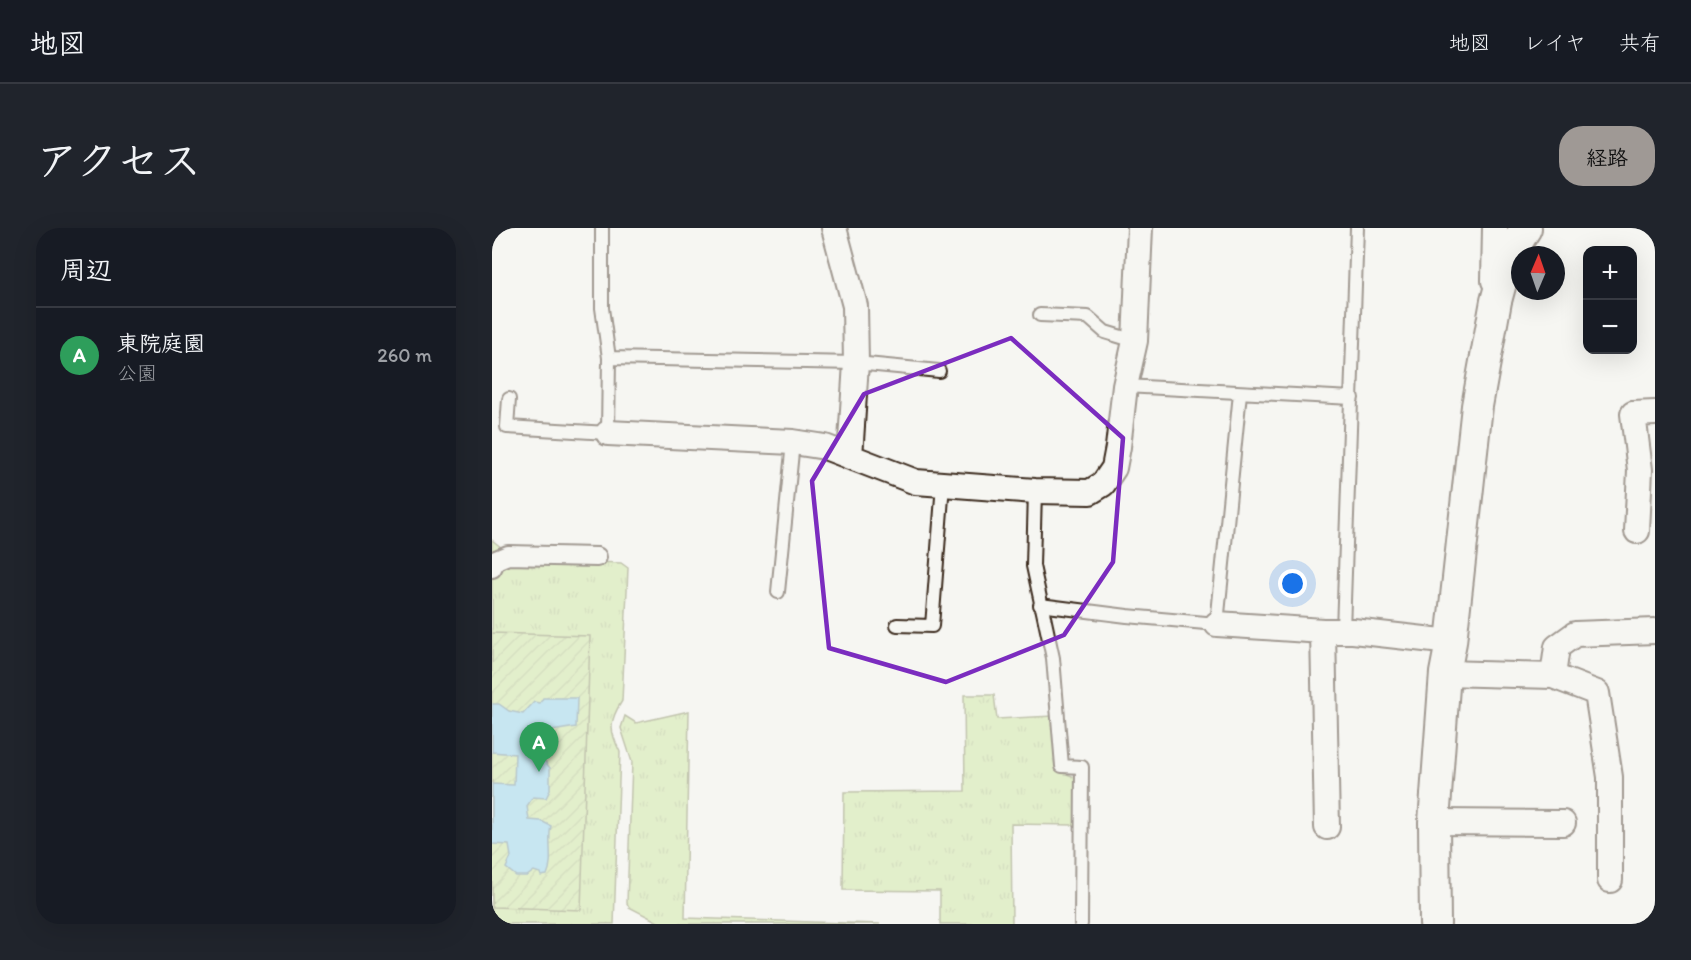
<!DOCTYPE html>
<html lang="ja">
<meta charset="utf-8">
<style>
:root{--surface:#171b24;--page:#20242c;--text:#f1f3f6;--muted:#9ea1a6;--line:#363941;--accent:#9f9995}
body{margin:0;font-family:Itim,"Klee One",sans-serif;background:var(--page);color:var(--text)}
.controls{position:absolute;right:18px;top:18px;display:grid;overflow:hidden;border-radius:12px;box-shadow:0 6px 24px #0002}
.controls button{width:54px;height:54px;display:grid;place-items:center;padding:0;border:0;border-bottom:2px solid var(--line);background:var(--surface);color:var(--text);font:30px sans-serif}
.compass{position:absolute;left:1019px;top:18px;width:54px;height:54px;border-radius:50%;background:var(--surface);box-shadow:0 6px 24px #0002;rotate:2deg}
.you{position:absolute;left:801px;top:356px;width:21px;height:21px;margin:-15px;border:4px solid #fff;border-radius:50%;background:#1a73e8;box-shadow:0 0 0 9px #1a73e833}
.badge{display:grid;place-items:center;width:39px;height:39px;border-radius:50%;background:var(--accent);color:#fff;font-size:20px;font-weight:700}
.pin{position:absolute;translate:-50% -50px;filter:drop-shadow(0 2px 3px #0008)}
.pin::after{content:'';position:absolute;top:32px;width:21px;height:18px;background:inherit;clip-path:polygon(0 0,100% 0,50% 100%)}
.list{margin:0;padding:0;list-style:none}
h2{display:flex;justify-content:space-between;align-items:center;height:78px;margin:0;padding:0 24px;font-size:26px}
h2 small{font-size:20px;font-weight:400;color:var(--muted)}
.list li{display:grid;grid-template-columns:39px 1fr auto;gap:18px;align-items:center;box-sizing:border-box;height:96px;padding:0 24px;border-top:2px solid var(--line)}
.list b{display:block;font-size:22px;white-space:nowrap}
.list p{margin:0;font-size:20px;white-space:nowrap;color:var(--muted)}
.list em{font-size:20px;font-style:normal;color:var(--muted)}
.map{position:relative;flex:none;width:1163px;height:696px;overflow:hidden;border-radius:24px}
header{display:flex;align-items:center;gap:36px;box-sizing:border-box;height:84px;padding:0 30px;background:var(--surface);border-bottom:2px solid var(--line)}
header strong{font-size:28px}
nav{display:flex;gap:33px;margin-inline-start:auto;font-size:21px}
.intro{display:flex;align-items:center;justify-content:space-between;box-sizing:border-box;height:144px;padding:0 36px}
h1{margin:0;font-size:42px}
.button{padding:15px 27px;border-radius:24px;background:var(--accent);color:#111;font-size:21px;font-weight:700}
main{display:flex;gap:36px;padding:0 36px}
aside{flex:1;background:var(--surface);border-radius:24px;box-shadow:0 6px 24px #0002}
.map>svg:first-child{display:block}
.grass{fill:url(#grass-tufts);stroke:#83885d;stroke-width:1.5}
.garden{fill:url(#garden-furrows);stroke:#83885d;stroke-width:1.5}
.water{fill:#8ed2f0;stroke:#6d8f9c;stroke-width:1.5}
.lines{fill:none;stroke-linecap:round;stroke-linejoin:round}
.service-casing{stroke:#3b2a1e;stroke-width:16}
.pedestrian-casing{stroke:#3b2a1e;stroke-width:22}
.minor-casing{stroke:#3b2a1e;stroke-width:28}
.tertiary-casing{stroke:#3b2a1e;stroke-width:34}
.service{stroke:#f6f6f2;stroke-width:12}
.pedestrian{stroke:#f6f6f2;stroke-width:18}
.minor{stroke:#f6f6f2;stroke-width:24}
.tertiary{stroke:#f6f6f2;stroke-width:30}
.marked{fill:none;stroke:#7b2cbf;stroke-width:4.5;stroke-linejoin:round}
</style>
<header>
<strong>地図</strong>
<nav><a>地図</a><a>レイヤ</a><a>共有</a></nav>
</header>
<div class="intro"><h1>アクセス</h1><a class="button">経路</a></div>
<main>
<aside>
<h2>周辺<small></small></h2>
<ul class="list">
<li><span class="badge" style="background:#2e9e5b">A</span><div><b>東院庭園</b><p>公園</p></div><em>260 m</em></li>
</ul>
</aside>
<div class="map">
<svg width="1163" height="696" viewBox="0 0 1163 696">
<defs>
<pattern id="grass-tufts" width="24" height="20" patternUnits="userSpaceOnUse" patternTransform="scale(1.5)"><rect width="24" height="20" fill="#cbe69c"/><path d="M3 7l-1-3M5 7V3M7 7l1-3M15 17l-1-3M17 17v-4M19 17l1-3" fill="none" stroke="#afc586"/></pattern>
<pattern id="garden-furrows" width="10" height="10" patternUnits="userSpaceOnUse" patternTransform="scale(1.5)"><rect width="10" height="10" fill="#cbe69c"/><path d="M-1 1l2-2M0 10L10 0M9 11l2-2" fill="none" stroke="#afc586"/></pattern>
</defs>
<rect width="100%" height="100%" fill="#f6f6f2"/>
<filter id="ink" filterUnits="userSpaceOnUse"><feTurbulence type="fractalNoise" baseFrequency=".0167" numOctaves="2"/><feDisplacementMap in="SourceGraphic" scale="12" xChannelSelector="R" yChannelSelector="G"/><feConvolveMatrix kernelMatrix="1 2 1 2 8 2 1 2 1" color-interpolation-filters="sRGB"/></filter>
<g filter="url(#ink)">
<path class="grass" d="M 0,312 L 24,331 L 129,335 L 136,340 L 130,473 C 117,493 117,502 128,524 L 122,696 L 0,696 Z
M 472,467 L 502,467 L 505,491 L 561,488 L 567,537 L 564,542 L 583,549 L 583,597 L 519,596 L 520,696 L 448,696 L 448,663 L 351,662 L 352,564 L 473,563 Z
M 197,483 L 193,690 L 388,696 L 170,696 L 137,679 L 135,675 L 140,534 L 129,500 L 133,488 L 144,495 Z"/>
<path class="garden" d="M 0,405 L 98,408 L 89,682 L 0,679 Z"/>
<path class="water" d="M 51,470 L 85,470 L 84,499 L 53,504 L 42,514 L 41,528 L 44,532 L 52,532 L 58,540 L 58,562 L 54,570 L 41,569 L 35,578 L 37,592 L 49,593 L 59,598 C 55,613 62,632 55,647 L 49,648 L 48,645 L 42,643 L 35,648 L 24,648 L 14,640 L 19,629 L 17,617 L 0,616 L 0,556 L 22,557 L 23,526 L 0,524 L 0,476 L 7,476 L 17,483 L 31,486 L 42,474 L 48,475 Z"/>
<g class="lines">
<defs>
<path id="service" d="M 548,87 L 596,89 L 613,104 L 643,113
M 117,130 L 364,135 L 447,143
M 633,158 L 860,170
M 17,171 L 15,199 L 116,205 L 117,130 L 110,80 L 110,0
M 543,263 L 541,338 L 561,430 L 570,538 L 590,539 L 589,696
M 286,364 L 301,214
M 548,377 L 635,388 L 725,396 L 748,165
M 405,397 L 440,398 L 451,256
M 851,402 L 865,0"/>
<path id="pedestrian" d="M 0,340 L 4,332 L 16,327 L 105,329"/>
<path id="minor" d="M 342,0 L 363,78 L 364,135 L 358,229
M 1002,53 L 1003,0
M 116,205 L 301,214 L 333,219 L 424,254 L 543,263 L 598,264 L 611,256 L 622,240 L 626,219 L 633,158 L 643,113 L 648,0
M 1145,303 L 1148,242 L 1141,186 L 1163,185
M 725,396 L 831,403 L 861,403 L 959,414
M 831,403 L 835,599
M 953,445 L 1061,448 L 1065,419 L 1083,406 L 1163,403
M 1061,448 L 1105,465 L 1118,549 L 1118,652
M 942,594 L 1071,595"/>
<path id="tertiary" d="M 943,696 L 942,594 L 953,445 L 959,414 L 985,178 L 1004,73 L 1016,29 L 1034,0"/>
</defs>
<use href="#service" class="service-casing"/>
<use href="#pedestrian" class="pedestrian-casing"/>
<use href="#minor" class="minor-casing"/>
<use href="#tertiary" class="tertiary-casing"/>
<use href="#service" class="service"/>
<use href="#pedestrian" class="pedestrian"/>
<use href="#minor" class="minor"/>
<use href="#tertiary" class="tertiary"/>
</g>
</g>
<path d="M0 0H1163V696H0ZM 519,110 L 631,210 L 621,334 L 572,407 L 454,454 L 337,420 L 320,253 L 372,166 Z" fill="#f6f6f2" fill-opacity=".55" fill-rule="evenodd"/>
<path class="marked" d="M 519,110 L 631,210 L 621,334 L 572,407 L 454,454 L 337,420 L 320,253 L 372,166 Z"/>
</svg>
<div class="controls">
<button>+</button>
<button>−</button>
</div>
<svg class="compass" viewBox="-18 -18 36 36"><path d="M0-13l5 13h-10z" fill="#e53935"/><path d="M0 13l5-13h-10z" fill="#9ea1a6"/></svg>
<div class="you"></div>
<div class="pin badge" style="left:47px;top:544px;background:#2e9e5b">A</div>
</div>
</main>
